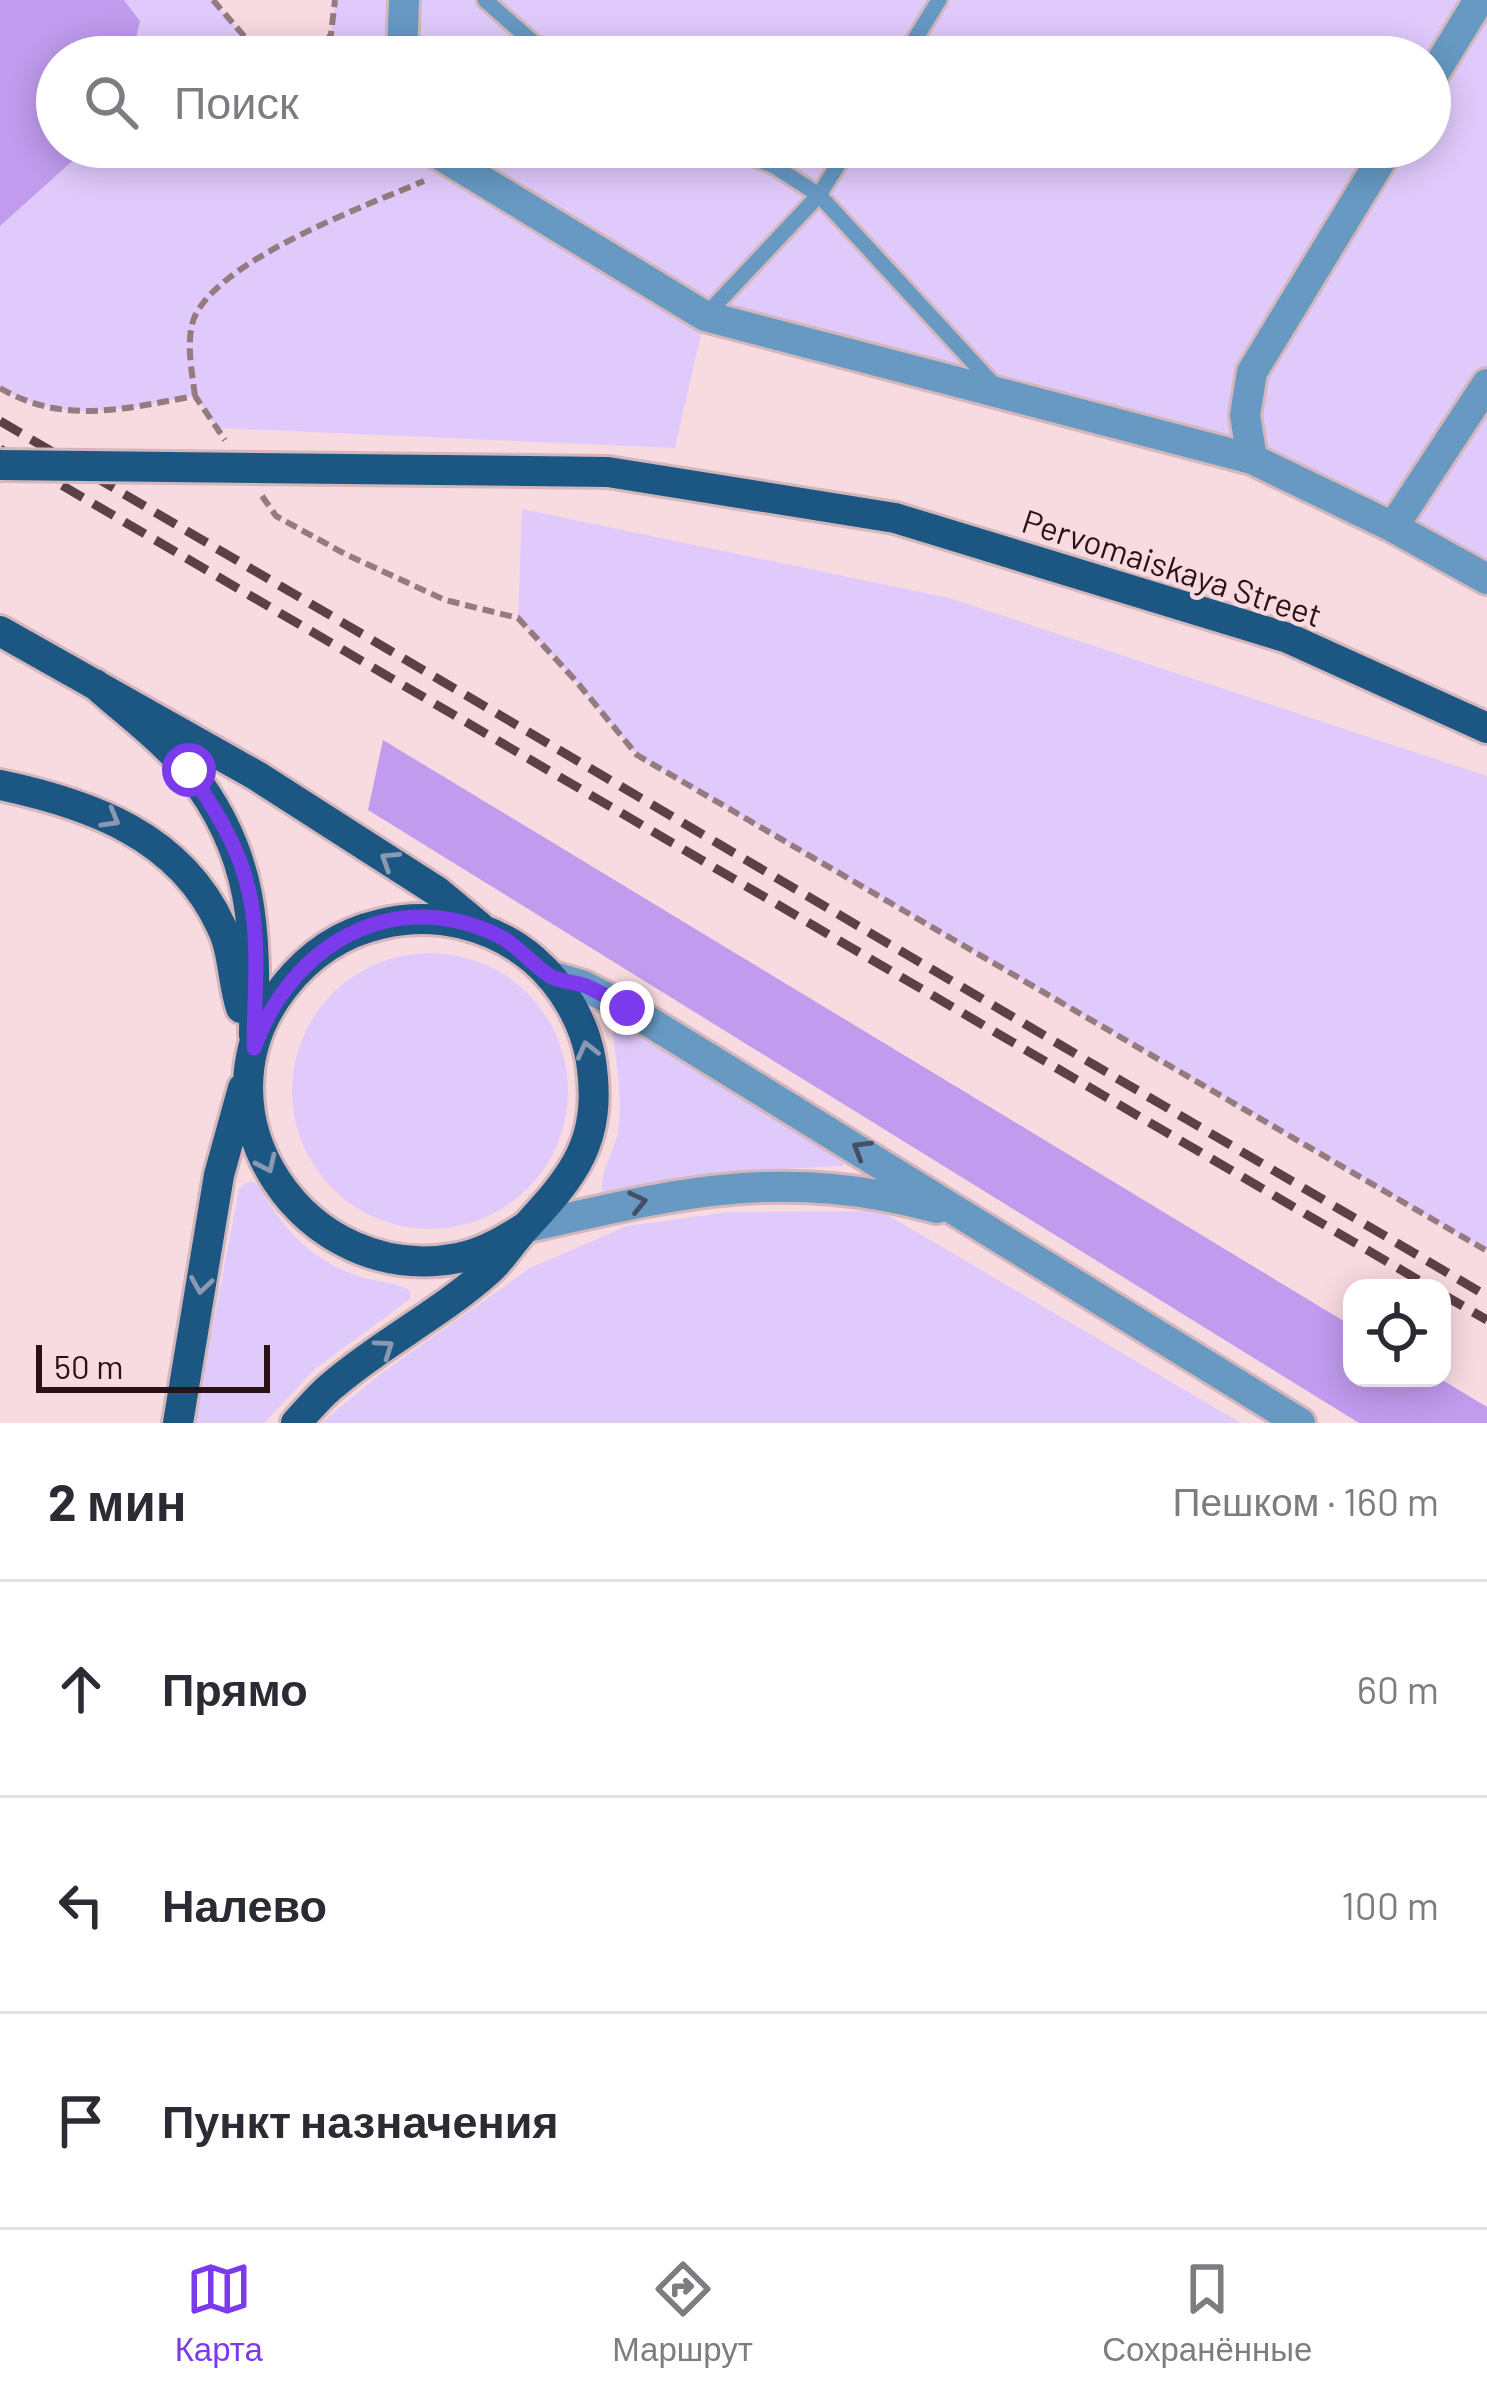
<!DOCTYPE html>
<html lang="ru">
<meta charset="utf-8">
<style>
:root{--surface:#fff;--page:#f7f7f7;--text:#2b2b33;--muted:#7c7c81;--line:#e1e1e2;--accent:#7c3aed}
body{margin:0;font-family:Barlow,sans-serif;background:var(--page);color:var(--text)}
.controls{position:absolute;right:36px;bottom:36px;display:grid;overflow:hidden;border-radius:24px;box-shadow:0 6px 30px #0003}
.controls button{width:108px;height:108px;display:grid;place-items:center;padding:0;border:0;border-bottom:3px solid var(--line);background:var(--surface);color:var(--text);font:60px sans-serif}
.scale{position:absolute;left:36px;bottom:30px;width:234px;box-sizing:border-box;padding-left:12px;border:6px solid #2a1117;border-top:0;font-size:33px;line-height:42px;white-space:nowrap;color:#2a1117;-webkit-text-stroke:9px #f8dbe0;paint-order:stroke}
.stop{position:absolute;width:36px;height:36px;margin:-27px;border:9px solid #7c3aed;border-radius:50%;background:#fff}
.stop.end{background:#7c3aed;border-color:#fff;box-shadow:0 3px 12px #0008}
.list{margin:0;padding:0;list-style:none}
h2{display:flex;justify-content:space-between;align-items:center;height:156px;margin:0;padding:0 48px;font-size:51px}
h2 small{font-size:39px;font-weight:400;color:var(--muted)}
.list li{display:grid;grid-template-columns:78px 1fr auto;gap:36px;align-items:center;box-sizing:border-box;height:216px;padding:0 48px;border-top:3px solid var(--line)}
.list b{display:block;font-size:45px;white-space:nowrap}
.list em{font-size:39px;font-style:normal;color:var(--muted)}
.icon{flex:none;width:66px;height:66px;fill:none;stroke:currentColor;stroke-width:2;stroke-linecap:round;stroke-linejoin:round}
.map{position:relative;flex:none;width:1487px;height:1423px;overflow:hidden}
.search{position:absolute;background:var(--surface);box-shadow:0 6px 30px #0003;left:36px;right:36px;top:36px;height:132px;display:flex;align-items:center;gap:30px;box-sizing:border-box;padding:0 42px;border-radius:66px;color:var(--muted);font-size:45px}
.sheet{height:804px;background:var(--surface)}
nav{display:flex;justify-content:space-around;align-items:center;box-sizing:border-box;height:168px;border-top:3px solid var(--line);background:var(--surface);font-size:33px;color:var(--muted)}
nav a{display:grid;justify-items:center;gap:6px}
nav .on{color:var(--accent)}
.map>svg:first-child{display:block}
.green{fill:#e0cafc}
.forest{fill:#c09bee}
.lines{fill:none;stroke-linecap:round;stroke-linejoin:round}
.service-casing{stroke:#d3b7bc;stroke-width:21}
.minor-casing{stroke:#d3b7bc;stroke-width:36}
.tertiary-casing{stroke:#d3b7bc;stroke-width:36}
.primary-casing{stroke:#d3b7bc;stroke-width:36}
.path{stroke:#957a7f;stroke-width:6;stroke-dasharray:12 6;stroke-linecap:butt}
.service{stroke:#6799c3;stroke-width:15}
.minor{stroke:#6799c3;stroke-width:30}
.tertiary{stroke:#6799c3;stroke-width:30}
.primary{stroke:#1b5782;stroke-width:30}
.rail{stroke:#5b4147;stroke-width:9;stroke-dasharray:24 12;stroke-linecap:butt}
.primary-bridge-casing{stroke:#d3b7bc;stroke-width:36;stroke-linecap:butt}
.primary-bridge{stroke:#1b5782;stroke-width:30}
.oneway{stroke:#8a99b1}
.oneway2{stroke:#454e64}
.route{stroke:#7c3aed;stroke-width:15}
.labels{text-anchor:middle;stroke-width:9;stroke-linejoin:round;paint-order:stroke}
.street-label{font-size:33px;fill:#2a1117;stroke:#f8dbe0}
</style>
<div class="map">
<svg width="1487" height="1423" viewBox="0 0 1487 1423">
<rect width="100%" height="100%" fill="#f8dbe0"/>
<path class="green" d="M 124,0 L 213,0 L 262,57 L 132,57 L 140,21 Z
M 335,0 L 1487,0 L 1487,579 L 1252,459 L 705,317 L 675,448 L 217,428 L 195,396 C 127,408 64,426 0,388 L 0,226 L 88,147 L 1430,147 L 1430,57 L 317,57 L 331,34 Z
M 522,509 L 949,598 L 1487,776 L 1487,1251 L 637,755 L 576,681 L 518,618 Z
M292 1091a138 138 0 1 1 276 0a138 138 0 1 1-276 0Z
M 622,1020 L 845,1156 L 843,1166 L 718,1172 L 602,1192 C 600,1173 612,1155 617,1136 C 624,1100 616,1063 612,1027 L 614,1021 Z
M 253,1182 L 259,1185 C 283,1231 313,1262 364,1278 C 379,1282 398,1282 410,1291 L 410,1299 L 315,1369 L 264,1423 L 194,1423 L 239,1189 L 245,1183 Z
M 881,1211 L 1241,1423 L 321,1423 L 379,1375 L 530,1268 L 627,1226 L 729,1212 Z"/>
<path class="forest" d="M 0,0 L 124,0 L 140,21 L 132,57 L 57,57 L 57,147 L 88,147 L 0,226 Z
M 383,740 L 1352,1326 L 1352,1378 L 1439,1378 L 1487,1407 L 1487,1423 L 1359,1423 L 368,810 Z"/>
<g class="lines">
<defs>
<path id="service" d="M 485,0 L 550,57
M 904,57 L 939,0
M 728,147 L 774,166 L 819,195 L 995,386
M 705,316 L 819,195 L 849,147"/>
<path id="minor" d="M 402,57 L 404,0
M 1430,80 L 1479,0
M 427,147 L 705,316 L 1252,459 L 1393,527 L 1487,579
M 1252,459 L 1245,415 L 1252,372 L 1389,147
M 1393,527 L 1487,384"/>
<path id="tertiary" d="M 550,976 L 584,986 L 627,1008 L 1300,1423
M 524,1228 C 677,1193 781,1166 937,1208"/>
<path id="primary" d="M 895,518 L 1288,638 L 1487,728
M 0,631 L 257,776 L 438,892 L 479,926
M 95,684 C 126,712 164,740 190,772 C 257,857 255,933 254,1035
M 0,785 C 90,804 180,836 221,926 C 234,952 232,981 241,1008
M 178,1423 L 219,1175 L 243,1088
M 296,1423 C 308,1410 320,1395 334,1384 C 382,1343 440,1314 488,1271 C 502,1259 511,1243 523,1230 C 574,1175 603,1142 591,1061 C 585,1023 563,985 534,960 C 492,924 434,911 381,924 C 341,933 309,955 284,987 C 185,1113 306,1288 458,1258 C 483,1253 503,1241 524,1228"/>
</defs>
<use href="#service" class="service-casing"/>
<use href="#minor" class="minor-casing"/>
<use href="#tertiary" class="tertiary-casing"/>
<use href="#primary" class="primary-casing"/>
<path class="path" d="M 213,0 L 262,57
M 317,57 L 331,34 L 335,0
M 0,388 C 64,426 127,408 195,396 L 225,440
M 195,396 C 192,372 184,334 197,312 C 229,256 365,206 424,181
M 262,496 L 276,516 L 345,554 L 445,600 L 518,618 L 576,681 L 637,755 L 1487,1251"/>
<use href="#service" class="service"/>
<use href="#minor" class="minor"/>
<use href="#tertiary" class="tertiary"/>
<use href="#primary" class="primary"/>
<path class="rail" d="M 0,421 L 1487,1296
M 0,449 L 1432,1288
M 1442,1294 L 1487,1320"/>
<defs>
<path id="primary-bridge" d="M 0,465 L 608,472 L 895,518"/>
</defs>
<use href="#primary-bridge" class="primary-bridge-casing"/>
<use href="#primary-bridge" class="primary-bridge"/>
</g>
<defs><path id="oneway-chevron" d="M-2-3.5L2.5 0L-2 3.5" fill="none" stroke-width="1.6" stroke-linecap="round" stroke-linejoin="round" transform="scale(3)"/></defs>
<g class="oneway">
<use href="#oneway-chevron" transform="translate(111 819) rotate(30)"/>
<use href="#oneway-chevron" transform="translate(389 860) rotate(-147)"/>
<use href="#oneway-chevron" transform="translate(587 1050) rotate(-104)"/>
<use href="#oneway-chevron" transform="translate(267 1164) rotate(65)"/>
<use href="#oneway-chevron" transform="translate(201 1285) rotate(99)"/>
<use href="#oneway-chevron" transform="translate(385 1348) rotate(-35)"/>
</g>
<g class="oneway2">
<use href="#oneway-chevron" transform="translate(861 1149) rotate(-149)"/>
<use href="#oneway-chevron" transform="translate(638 1202) rotate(-13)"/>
</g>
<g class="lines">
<path class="route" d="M 189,770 C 213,807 238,844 248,888 C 261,938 254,997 254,1048 C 291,945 393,884 499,936 C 519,946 532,965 550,976 C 560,982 575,982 586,986 C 600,992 614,1001 627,1008"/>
</g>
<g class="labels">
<g class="street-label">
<text transform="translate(1172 568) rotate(18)" y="12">Pervomaiskaya Street</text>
</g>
</g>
</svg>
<div class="controls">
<button><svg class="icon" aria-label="locate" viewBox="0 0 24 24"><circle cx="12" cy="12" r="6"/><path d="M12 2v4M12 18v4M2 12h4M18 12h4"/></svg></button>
</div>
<div class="scale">50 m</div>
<div class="stop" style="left:189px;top:770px"></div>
<div class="stop end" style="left:627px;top:1008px"></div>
<div class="search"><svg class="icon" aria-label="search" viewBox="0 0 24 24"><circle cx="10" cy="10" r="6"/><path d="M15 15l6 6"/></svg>Поиск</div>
</div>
<section class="sheet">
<h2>2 мин<small>Пешком · 160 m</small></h2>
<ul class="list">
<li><svg class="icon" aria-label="ahead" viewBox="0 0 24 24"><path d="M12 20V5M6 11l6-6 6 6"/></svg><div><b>Прямо</b></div><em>60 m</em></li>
<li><svg class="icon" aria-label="left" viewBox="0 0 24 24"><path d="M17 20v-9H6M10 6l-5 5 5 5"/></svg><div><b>Налево</b></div><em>100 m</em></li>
<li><svg class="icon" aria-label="arrive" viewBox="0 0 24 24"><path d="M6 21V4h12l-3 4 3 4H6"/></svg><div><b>Пункт назначения</b></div></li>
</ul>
</section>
<nav>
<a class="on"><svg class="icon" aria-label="map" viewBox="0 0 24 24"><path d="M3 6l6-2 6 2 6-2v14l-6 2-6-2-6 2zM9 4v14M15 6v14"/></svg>Карта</a>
<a><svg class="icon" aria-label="directions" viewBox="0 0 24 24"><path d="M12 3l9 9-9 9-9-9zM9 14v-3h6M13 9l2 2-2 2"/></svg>Маршрут</a>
<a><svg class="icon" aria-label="saved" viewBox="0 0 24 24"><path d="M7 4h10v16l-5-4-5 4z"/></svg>Сохранённые</a>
</nav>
